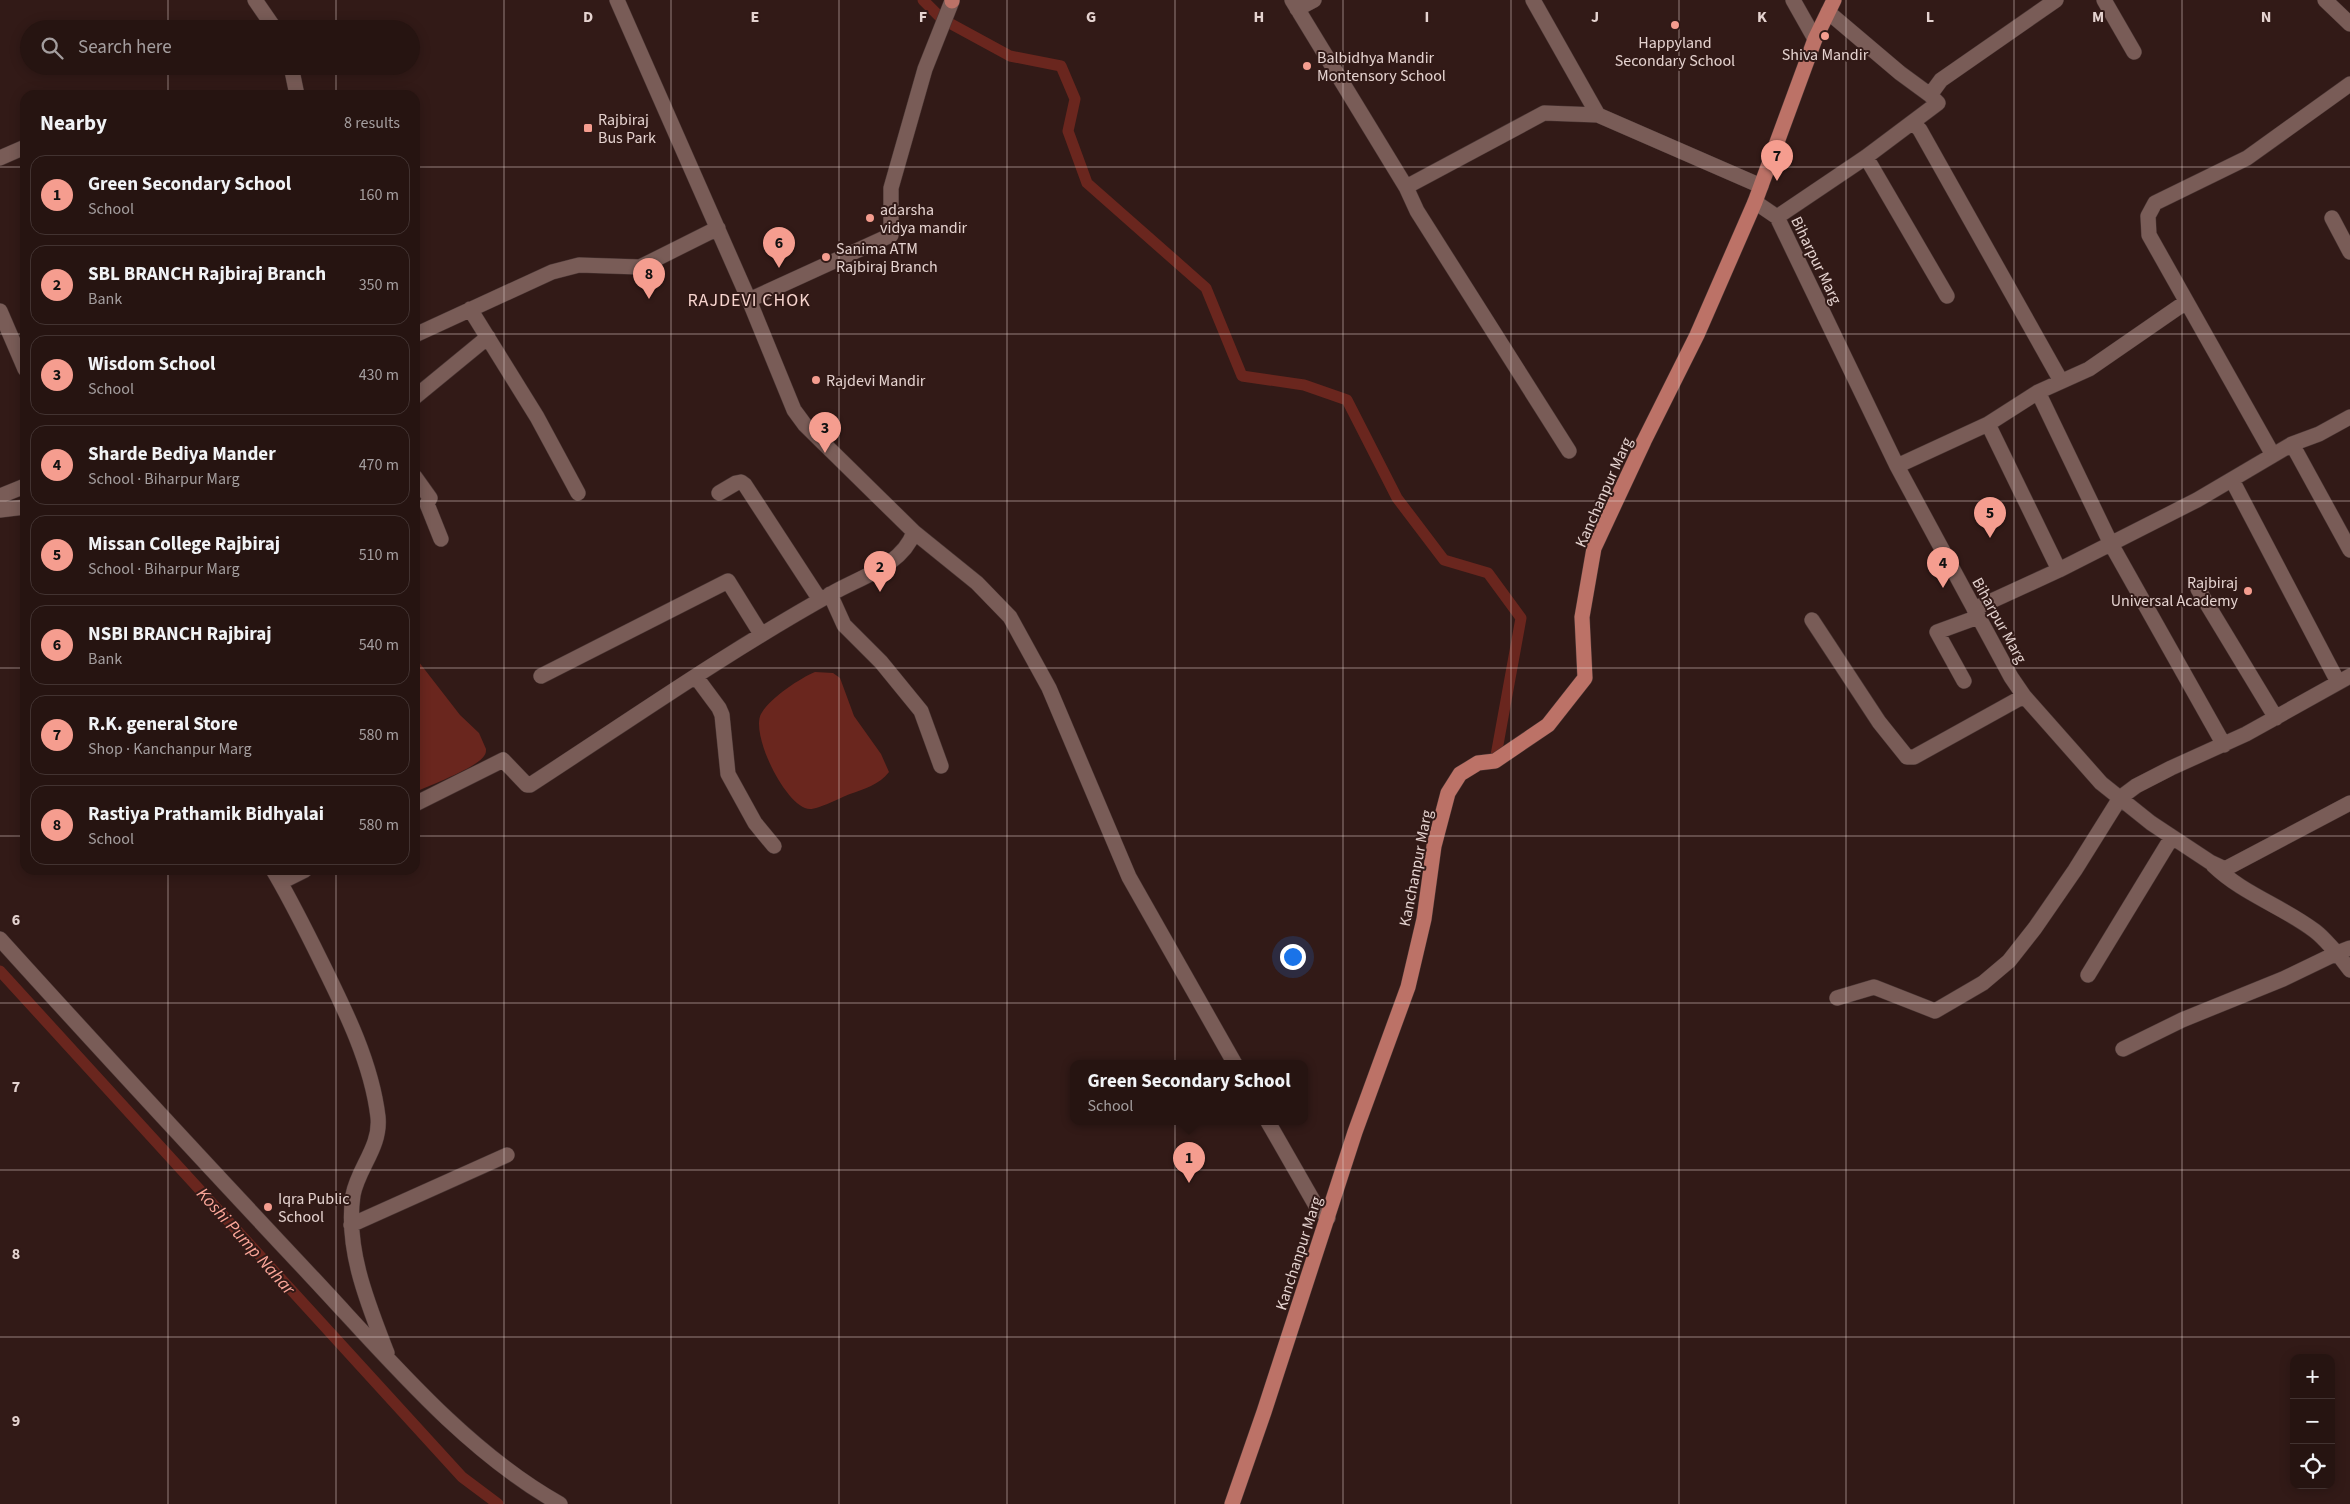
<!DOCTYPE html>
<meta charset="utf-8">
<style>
:root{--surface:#261411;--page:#32211f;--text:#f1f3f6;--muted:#a49e9f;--line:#423331;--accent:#f59d8f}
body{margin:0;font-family:"Source Sans 3",sans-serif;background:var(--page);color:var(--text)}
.controls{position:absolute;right:15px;bottom:15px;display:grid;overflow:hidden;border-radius:10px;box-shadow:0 2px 12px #0003}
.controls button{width:45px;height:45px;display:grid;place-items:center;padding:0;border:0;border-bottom:1px solid var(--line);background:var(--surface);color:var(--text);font:25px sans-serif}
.you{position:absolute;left:1292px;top:956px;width:18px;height:18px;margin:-12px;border:4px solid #fff;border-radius:50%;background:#1a73e8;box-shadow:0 0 0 8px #1a73e833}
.badge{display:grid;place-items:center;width:32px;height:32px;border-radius:50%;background:var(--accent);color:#111;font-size:16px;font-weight:700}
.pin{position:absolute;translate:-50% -41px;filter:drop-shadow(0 1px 2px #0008)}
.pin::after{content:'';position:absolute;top:26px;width:18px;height:15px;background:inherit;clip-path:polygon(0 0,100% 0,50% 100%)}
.popup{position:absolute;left:1070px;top:1060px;width:238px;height:65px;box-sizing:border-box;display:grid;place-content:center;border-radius:10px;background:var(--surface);filter:drop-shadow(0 1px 4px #0005);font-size:16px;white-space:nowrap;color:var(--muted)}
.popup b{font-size:19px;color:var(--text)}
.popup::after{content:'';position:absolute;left:50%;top:100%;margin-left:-10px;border:10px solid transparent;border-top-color:var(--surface)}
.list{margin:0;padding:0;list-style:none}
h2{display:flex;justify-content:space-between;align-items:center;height:65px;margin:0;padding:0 20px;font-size:21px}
h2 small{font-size:16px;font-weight:400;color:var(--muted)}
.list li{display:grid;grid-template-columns:32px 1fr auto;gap:15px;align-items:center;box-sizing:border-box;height:80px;margin:0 10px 10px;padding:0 10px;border:1px solid var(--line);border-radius:15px}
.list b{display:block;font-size:19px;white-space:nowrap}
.list p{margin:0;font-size:16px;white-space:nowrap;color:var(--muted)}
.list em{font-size:16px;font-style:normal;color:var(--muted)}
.icon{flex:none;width:28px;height:28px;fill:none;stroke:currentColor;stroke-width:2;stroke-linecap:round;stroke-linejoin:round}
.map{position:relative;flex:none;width:2350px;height:1504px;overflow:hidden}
.search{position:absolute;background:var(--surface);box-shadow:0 2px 12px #0003;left:20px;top:20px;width:400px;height:55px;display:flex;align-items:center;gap:12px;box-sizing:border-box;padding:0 18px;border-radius:28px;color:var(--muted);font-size:19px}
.panel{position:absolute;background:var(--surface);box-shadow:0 2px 12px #0003;left:20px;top:90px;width:400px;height:785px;border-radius:15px}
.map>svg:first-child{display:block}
.water{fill:#6a261e}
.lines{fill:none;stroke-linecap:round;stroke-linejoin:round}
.canal{stroke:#6a261e;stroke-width:11}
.minor-casing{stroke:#4a3634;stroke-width:16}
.major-casing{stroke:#4a3634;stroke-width:16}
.minor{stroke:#795c57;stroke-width:15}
.major{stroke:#bc7267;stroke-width:15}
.grid{fill:none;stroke:#e5d3d0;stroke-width:1;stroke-opacity:0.55}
.poi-dot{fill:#f59d8f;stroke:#321a17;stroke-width:2}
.labels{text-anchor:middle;stroke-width:4;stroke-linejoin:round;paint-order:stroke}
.poi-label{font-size:16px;fill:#e5d3d0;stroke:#321a17;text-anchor:start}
.street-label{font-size:16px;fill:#e5d3d0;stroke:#321a17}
.neighbourhood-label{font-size:18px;letter-spacing:1px;fill:#f8d5cf;stroke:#321a17}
.water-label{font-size:18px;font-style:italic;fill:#fca699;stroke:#321a17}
.grid-label{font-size:16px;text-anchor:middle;font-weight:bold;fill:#e5d3d0;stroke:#321a17;stroke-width:4;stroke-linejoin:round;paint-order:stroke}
</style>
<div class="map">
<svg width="2350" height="1504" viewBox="0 0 2350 1504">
<rect width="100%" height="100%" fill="#321a17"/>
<path class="water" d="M 415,657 L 460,715 L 479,733 L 486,749 C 486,751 486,754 484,756 C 478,767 429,786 415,792 Z
M 815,672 L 833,673 L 840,678 L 854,716 L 881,754 L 889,772 C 879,785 864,789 850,794 C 840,798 819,809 810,809 C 787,809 750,735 761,714 C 769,699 800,678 815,672 Z"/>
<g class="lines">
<path class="canal" d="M 923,0 L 942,19 L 1010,56 L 1061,66 L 1075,99 L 1068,131 L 1087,183 L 1206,288 L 1242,376 L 1304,385 L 1347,400 L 1397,498 L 1444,560 L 1488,573 L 1521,618 L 1495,761
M 0,971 L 462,1477 L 498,1504"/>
<defs>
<path id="minor" d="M 255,0 L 275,29
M 617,0 L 749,300 L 794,410 L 805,425 L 914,532 L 977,583 L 1010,617 L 1049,688 L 1129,877 L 1235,1064
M 1292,0 L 1406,187 L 1417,211 L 1569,451
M 1533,0 L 1598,115
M 1793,0 L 1815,39
M 2104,0 L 2134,52
M 2325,0 L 2350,24
M 1297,9 L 1314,0
M 1828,12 L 1900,73 L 1930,95
M 291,66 L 297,95
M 1913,122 L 1920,130 L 2061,381
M 1866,157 L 1947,296
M 0,158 L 25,147
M 1406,187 L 1544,113 L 1598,115 L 1761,186
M 1755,202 L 1777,217 L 1897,466 L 2011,677 L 2024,696 L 2101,783 L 2151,823 L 2210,862 L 2225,869 L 2350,803
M 1777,217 L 1866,157 L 1938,103 L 1930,95 L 1941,80 L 2056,0
M 2332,218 L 2350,252
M 749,300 L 891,235 L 891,188 L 925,69 L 952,1
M 470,309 L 537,417 L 578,493
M 0,311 L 25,369
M 415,335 L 552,272 L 579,265 L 640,267 L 718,228
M 2038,392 L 2111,544 L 2224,745
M 415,397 L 488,337
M 1988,424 L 2059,570
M 2292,444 L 2350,550
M 2273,455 L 2149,235 L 2148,216 L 2155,203 L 2247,158 L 2350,84
M 1897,466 L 1988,424 L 2038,392 L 2089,369 L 2186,302
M 415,477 L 430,498 L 427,504 L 441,539
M 2232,480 L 2338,682
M 719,493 L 736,483 L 741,482 L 745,485 L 820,600
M 0,496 L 25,486
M 0,510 L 25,507
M 2198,589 L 2276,718
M 830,594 L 844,625 L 881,662 L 921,711 L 941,766
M 1974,609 L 2059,570 L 2197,500 L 2292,444 L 2319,434 L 2350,417
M 1812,620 L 1879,722 L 1907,757 L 1914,757 L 2024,696
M 541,676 L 728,581 L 761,634
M 696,677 L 719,708 L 722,715 L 728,774 L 755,823 L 774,846
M 1964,681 L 1937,632 L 1978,617
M 415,804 L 503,760 L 527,785 L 530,785 C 630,720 727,652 831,594 C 860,577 902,566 914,532
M 273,870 C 288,895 301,921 314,947 C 340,1000 371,1058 378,1117 C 381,1147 358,1168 353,1195 C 345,1249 368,1304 387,1353
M 281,882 L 305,870
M 0,939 C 103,1053 208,1166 313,1278 C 387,1357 465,1451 560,1504
M 2350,948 L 2337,953 L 2350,970
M 2088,975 L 2172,837
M 1837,998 L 1874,987 L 1935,1011 L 1983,983 L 2009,961 L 2035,928 L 2075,870 L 2120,798 L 2136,786 L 2171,768 L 2246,734 L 2350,676
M 2123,1049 L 2182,1020 L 2283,979 L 2337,953 C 2330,946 2323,937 2315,931 C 2282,906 2243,894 2213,865
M 1268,1122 L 1315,1204 L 1328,1218
M 351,1225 L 507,1155"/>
<path id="major" d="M 952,1 L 952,0
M 1232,1504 L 1264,1412 L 1355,1132 L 1408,987 L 1424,919 L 1434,846 L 1448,793 L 1460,774 L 1478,763 L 1495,761 L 1548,725 L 1585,678 L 1582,617 L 1594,548 L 1644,441 L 1697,335 L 1755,202 L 1815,39 L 1834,0"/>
</defs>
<use href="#minor" class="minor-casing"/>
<use href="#major" class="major-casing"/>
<use href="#minor" class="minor"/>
<use href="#major" class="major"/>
</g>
<path class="grid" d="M 168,0 L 168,29M 336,0 L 336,29M 504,0 L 504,1504M 671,0 L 671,1504M 839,0 L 839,1504M 1007,0 L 1007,1504M 1175,0 L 1175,1504M 1343,0 L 1343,1504M 1511,0 L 1511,1504M 1679,0 L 1679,1504M 1846,0 L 1846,1504M 2014,0 L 2014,1504M 2182,0 L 2182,1504M 168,66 L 168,95M 336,66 L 336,95M 0,167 L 25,167M 415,167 L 2350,167M 0,334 L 25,334M 415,334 L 2350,334M 0,501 L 25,501M 415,501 L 2350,501M 0,668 L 25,668M 415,668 L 2350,668M 0,836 L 25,836M 415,836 L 2350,836M 168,870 L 168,1504M 336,870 L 336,1504M 0,1003 L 2350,1003M 0,1170 L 2350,1170M 0,1337 L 2350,1337"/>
<g class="poi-dot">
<circle cx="1675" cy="25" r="5"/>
<circle cx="1825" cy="36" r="5"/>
<circle cx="1307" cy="66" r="5"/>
<rect x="583" y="123" width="10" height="10" rx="2.5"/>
<circle cx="870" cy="218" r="5"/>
<circle cx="826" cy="257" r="5"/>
<circle cx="816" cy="380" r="5"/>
<circle cx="2248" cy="591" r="5"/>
<circle cx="268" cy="1207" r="5"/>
</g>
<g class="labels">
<g class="poi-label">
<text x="1675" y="48" text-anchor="middle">Happyland<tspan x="1675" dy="18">Secondary School</tspan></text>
<text x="1825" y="60" text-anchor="middle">Shiva Mandir</text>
<text x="1317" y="63">Balbidhya Mandir<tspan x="1317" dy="18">Montensory School</tspan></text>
<text x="598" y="125">Rajbiraj<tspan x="598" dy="18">Bus Park</tspan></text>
<text x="880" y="215">adarsha<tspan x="880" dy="18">vidya mandir</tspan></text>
<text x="836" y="254">Sanima ATM<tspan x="836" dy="18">Rajbiraj Branch</tspan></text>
<text x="826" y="386">Rajdevi Mandir</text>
<text x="2238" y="588" text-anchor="end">Rajbiraj<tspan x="2238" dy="18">Universal Academy</tspan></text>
<text x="278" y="1204">Iqra Public<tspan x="278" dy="18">School</tspan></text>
</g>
<g class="street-label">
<text transform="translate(1817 260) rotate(64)" y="6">Biharpur Marg</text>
<text transform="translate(1603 492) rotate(-66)" y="6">Kanchanpur Marg</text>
<text transform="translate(2000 620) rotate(61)" y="6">Biharpur Marg</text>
<text transform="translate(1415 868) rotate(-79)" y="6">Kanchanpur Marg</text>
<text transform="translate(1298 1253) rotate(-72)" y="6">Kanchanpur Marg</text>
</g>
<g class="neighbourhood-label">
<text x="749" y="306">RAJDEVI CHOK</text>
</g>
<g class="water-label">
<text transform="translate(246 1241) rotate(48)" y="6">Koshi Pump Nahar</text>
</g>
</g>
<g class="grid-label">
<text x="588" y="22">D</text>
<text x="755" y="22">E</text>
<text x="923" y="22">F</text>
<text x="1091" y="22">G</text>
<text x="1259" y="22">H</text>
<text x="1427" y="22">I</text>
<text x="1595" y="22">J</text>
<text x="1762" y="22">K</text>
<text x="1930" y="22">L</text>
<text x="2098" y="22">M</text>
<text x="2266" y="22">N</text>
<text x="16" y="925">6</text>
<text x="16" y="1092">7</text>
<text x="16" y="1259">8</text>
<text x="16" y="1426">9</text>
</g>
</svg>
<div class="controls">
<button>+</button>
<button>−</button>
<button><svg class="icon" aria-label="locate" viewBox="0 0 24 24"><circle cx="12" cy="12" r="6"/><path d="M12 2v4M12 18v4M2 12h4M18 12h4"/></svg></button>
</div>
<div class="you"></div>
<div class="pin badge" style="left:1189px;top:1183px">1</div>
<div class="popup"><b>Green Secondary School</b>School</div>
<div class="pin badge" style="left:880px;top:592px">2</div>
<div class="pin badge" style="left:825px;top:453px">3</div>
<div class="pin badge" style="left:1943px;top:588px">4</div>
<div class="pin badge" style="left:1990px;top:538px">5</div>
<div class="pin badge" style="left:779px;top:268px">6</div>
<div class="pin badge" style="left:1777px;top:181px">7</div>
<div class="pin badge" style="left:649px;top:299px">8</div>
<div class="search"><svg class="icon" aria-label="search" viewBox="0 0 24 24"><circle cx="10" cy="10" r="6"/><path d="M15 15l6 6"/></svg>Search here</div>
<section class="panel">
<h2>Nearby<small>8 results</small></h2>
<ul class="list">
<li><span class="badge">1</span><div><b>Green Secondary School</b><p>School</p></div><em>160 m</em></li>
<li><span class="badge">2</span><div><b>SBL BRANCH Rajbiraj Branch</b><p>Bank</p></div><em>350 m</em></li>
<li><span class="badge">3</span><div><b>Wisdom School</b><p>School</p></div><em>430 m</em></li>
<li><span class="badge">4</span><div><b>Sharde Bediya Mander</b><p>School · Biharpur Marg</p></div><em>470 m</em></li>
<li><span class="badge">5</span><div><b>Missan College Rajbiraj</b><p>School · Biharpur Marg</p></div><em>510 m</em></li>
<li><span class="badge">6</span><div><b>NSBI BRANCH Rajbiraj</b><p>Bank</p></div><em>540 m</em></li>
<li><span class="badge">7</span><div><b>R.K. general Store</b><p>Shop · Kanchanpur Marg</p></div><em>580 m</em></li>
<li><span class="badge">8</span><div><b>Rastiya Prathamik Bidhyalai</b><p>School</p></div><em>580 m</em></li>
</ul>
</section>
</div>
